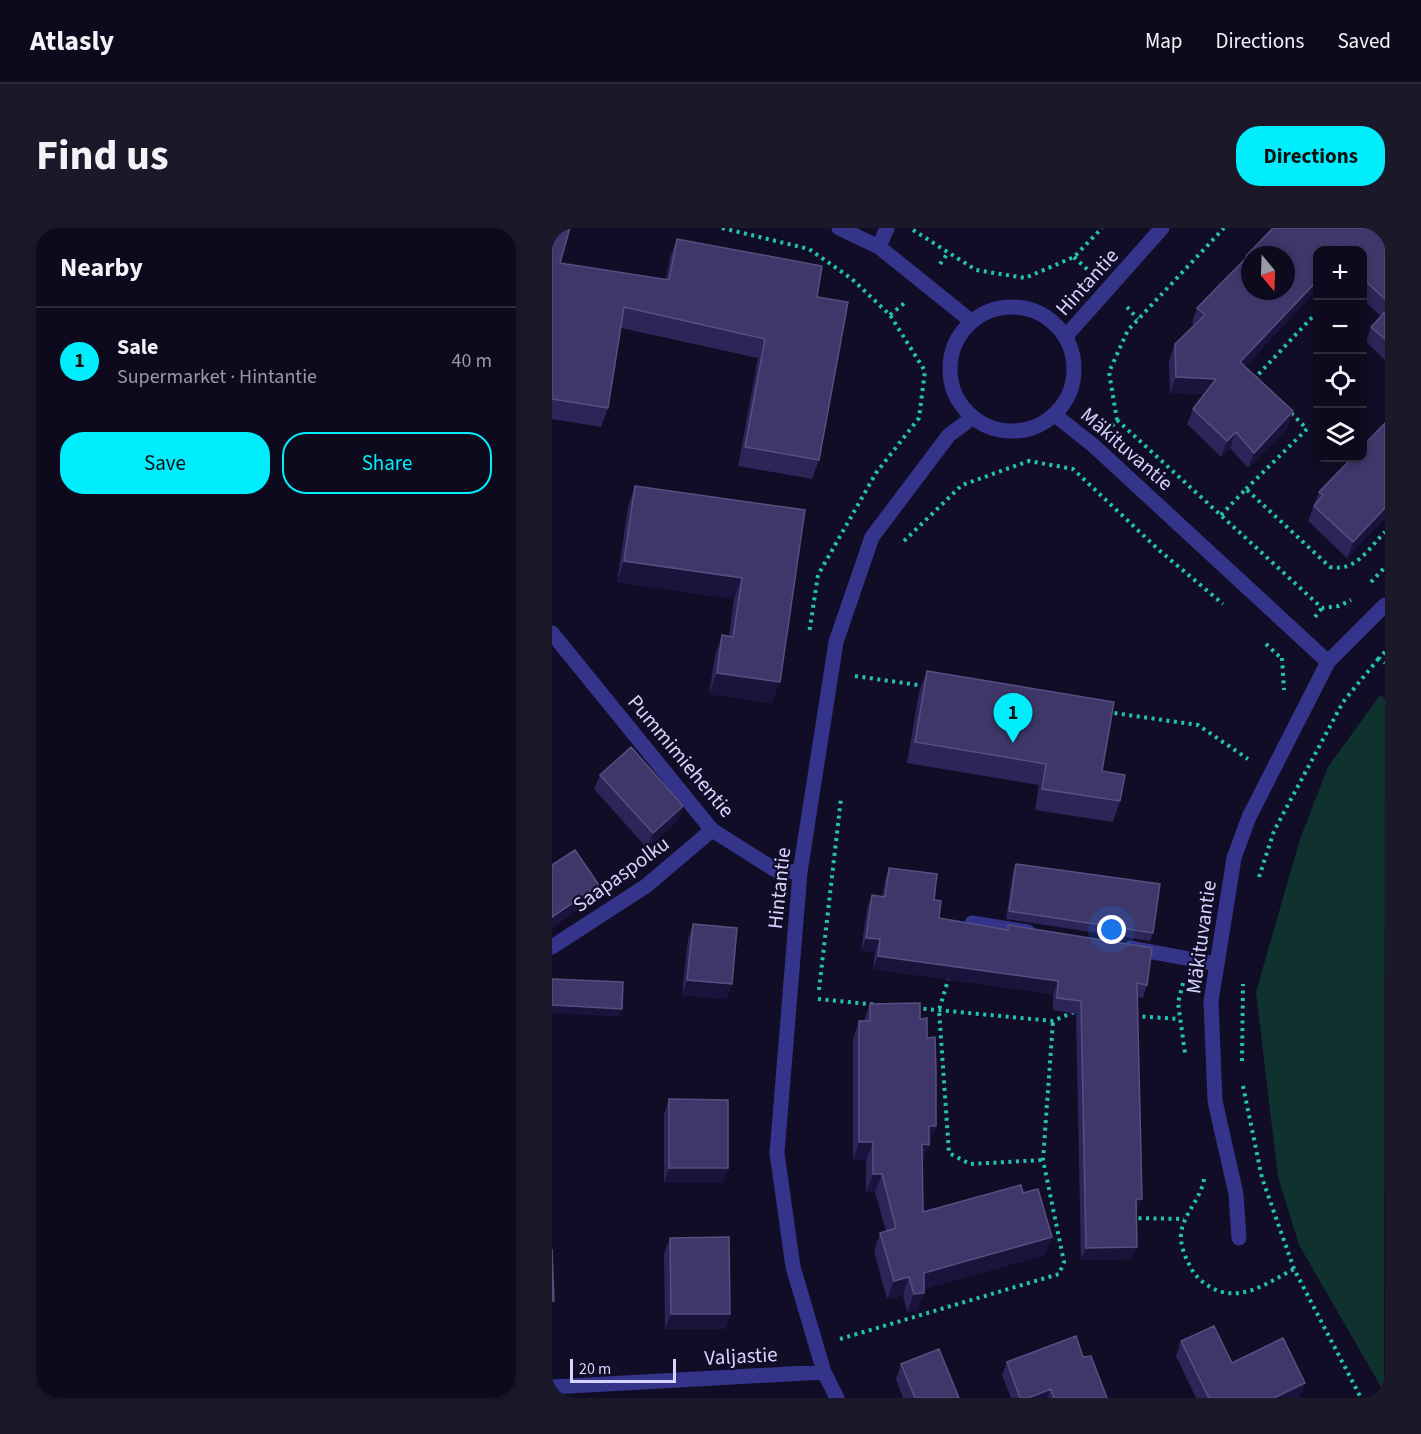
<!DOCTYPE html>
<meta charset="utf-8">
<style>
:root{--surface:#0d0a1d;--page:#1b182a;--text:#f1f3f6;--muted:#9a9aa4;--line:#2d2b3b;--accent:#00edfe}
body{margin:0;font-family:"Source Sans 3",sans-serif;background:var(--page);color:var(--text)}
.controls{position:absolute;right:18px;top:18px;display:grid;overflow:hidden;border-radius:12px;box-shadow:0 3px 9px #0003}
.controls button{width:54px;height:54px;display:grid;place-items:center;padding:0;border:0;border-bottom:2px solid var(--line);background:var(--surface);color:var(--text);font:30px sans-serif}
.compass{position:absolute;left:689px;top:18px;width:54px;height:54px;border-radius:50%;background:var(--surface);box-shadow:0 3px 9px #0003;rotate:161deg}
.scale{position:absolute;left:18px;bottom:15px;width:106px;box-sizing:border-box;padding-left:6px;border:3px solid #d7d3ff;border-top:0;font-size:16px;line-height:21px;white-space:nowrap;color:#d7d3ff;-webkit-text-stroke:4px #110d27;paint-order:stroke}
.you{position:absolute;left:560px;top:702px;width:21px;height:21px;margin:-15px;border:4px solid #fff;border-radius:50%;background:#1a73e8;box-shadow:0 0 0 9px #1a73e833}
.badge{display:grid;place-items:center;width:39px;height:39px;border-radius:50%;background:var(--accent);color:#111;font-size:20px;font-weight:700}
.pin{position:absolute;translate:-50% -50px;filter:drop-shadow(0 2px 3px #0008)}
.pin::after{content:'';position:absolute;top:32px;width:21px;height:18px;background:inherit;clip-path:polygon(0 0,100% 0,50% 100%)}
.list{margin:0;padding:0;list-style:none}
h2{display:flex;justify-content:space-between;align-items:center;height:78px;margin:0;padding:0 24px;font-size:26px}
h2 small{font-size:20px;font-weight:400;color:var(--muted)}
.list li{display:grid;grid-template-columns:39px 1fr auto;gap:18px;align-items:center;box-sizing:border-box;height:108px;padding:0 24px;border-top:2px solid var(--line)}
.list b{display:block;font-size:22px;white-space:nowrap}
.list p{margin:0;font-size:20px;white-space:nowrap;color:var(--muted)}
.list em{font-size:20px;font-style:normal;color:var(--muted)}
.actions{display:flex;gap:12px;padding:18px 24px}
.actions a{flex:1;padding:14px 0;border:2px solid var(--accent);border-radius:24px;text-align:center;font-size:21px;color:var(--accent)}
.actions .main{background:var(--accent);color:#111}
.icon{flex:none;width:33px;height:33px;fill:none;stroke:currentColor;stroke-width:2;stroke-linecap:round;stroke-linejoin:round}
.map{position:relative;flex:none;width:833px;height:1170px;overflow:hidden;border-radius:24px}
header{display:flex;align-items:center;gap:36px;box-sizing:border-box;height:84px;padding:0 30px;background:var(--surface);border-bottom:2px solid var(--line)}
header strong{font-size:28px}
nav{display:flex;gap:33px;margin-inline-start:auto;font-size:21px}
.intro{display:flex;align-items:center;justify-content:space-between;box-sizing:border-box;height:144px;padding:0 36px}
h1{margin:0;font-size:42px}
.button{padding:15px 27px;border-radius:24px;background:var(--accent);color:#111;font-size:21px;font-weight:700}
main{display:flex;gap:36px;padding:0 36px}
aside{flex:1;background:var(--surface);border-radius:24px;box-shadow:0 3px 9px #0003}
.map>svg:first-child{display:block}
.green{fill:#0f322f}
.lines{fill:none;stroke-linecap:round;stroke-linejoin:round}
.path{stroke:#24c2b4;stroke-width:4;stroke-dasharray:3 4.5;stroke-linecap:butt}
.minor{stroke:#34348a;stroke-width:15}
.wall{fill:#2d2457}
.shaded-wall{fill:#1a133c}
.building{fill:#3f3769;stroke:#574f80;stroke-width:1.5;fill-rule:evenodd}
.labels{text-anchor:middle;stroke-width:4.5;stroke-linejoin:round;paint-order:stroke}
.street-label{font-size:21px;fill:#d7d3ff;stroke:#110d27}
</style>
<header>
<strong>Atlasly</strong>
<nav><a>Map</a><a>Directions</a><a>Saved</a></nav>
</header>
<div class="intro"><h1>Find us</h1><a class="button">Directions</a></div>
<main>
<aside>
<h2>Nearby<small></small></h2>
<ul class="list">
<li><span class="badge">1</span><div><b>Sale</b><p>Supermarket · Hintantie</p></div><em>40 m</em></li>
</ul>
<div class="actions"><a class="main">Save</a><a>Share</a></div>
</aside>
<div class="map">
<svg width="833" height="1170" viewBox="0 0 833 1170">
<rect width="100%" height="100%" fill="#110d27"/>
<path class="green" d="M 828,467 L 833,471 L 832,1164 L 747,1017 L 726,949 L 704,764 L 748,611 L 776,539 Z"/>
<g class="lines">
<path class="path" d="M 170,0 L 257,21 L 300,51 L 338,87 L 373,143 L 367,190 L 324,245 L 266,347 L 257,406
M 361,2 L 424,42 L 473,50 L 522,29 L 550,0
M 522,29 L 537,43
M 388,36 L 396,25
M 575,79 L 586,91
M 338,87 L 355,73
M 705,151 L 703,150 L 766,83
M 565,192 L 770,380 L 787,378 L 799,372
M 560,198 L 565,192 L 557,144 L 576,102 L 672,0
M 694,261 L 755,201 L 738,184
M 669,287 L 694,261 L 778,339 C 804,344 816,321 833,304
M 352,313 L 410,257 L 477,233 L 521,241 L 608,323 L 671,376
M 819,354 L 833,339
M 763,389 L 770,380
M 714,416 L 730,431
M 833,424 L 827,430 L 833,435
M 730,430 L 732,462
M 303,448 L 373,458
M 555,484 L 646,497 L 696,531
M 707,649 L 722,603 L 791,474 L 827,430
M 397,749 L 387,782 L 397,925 L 418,936 L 491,932
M 631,755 L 626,775 L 633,825
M 267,762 L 289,570
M 266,771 L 326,777
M 364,780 L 501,793 L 522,784
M 583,788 L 627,791
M 690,833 L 691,756
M 691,858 L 710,950 L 742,1041 L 809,1170
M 652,951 C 649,971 632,985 629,1005 C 628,1017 633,1029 639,1040 C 643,1048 650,1054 658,1059 C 688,1076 715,1055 742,1041
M 579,990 L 632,991
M 288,1111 L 507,1046 L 512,1034 L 491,932 L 501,793"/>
<path class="minor" d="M 287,0 L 327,19 L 419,93
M 327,19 L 335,0
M398 141a62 62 0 1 1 124 0a62 62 0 1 1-124 0Z
M 514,108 L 610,0
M 503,187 L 542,218 L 776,434 L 833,377
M 0,405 L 160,602 L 225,643 L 248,644
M 420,695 L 476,704
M 0,719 L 94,658 L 160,602
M 579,720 L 665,736
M 687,1010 L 684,966 L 663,873 L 659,773 L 665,736 L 682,630 L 697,589 L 776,434
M 0,1159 L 272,1144
M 285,1170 L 272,1144 L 241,1039 L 225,925 L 248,644 L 284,414 L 320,309 L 397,207 L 420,190"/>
</g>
<path class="wall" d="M 0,0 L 8,35 L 114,51 L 118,30 L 125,11 L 265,69 L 267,232 L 260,251 L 186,238 L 206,130 L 69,100 L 56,180 L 49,199 L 0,191 Z
M 833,8 L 833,132 L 814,114 L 819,99 L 829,88 L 810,71 L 810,22 L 765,22 L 693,139 L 741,183 L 736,199 L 696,240 L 678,220 L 669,229 L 635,196 L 641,181 L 652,166 L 618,165 L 617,132 L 623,116 L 642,97 L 640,95 L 645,80 L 693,32 L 694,28 Z
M 83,258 L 253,282 L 220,475 L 157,466 L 163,428 L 170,407 L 177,408 L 182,371 L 65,354 L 76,279 Z
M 767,264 L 833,290 L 795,330 L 756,293 Z
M 375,443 L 550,543 L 568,573 L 561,594 L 483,582 L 487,557 L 355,535 L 367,464 Z
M 48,547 L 131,578 L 126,593 L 95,620 L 42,561 Z
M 464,636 L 601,705 L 598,713 L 454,691 L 461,643 Z
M 337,640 L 382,672 L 387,690 L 455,702 L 456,697 L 595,757 L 591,770 L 585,769 L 585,984 L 584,984 L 580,1031 L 529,1032 L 524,786 L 501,782 L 501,766 L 321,741 L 323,724 L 309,723 L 315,680 L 320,667 L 330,668 L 333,652 Z
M 141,696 L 180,756 L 174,771 L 130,767 L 136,711 Z
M 318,776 L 368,791 L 375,810 L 384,898 L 370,934 L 371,984 L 471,965 L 493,1027 L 372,1061 L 365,1083 L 355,1084 L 351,1067 L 335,1071 L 322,1023 L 328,1005 L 334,1003 L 323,964 L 314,964 L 314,932 L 301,932 L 301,811 L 307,793 L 312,793 Z
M 117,871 L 176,940 L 171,955 L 112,955 L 112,886 Z
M 118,1010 L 178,1086 L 173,1101 L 113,1101 L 112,1025 Z
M 629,1113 L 680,1135 L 753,1155 L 747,1170 L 644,1170 L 624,1128 Z
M 531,1129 L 555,1170 L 459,1170 L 450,1147 L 455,1134 Z
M 349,1136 L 407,1170 L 351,1170 L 344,1151 Z"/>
<path class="shaded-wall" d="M 765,53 L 765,62 L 683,150 L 688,134 Z
M 624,149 L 664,151 L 658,166 L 618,165 Z
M 741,183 L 736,199 L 696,240 L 702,225 Z
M 684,204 L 678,220 L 669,229 L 675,213 Z
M 833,280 L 833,290 L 795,330 L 801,314 Z
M 72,333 L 190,350 L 182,371 L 65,354 Z
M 165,445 L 228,454 L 220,475 L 157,466 Z
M 131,578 L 126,593 L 95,620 L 101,605 Z
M 47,657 L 41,672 L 0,700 L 0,689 Z
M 314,710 L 328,711 L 323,724 L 309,723 Z
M 326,728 L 506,753 L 501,766 L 321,741 Z
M 135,752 L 180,756 L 174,771 L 130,767 Z
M 0,777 L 70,781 L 67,789 L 0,785 Z
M 377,898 L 384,898 L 378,916 L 370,916 Z
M 307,914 L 321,914 L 314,932 L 301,932 Z
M 370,916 L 377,917 L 371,934 Z
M 117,940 L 176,940 L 171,955 L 112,955 Z
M 321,946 L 330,946 L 323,964 L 314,964 Z
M 584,971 L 590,971 L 585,984 L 579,984 Z
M 500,1009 L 493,1027 L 365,1063 L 372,1045 Z
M 585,1019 L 580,1031 L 529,1032 L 534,1020 Z
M 357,1049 L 351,1067 L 335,1071 L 342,1053 Z
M 372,1065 L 365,1083 L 355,1084 L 362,1066 Z
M 119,1086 L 178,1086 L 173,1101 L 113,1101 Z
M 753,1155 L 747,1170 L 722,1170 Z
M 499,1161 L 496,1170 L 476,1170 Z"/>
<path class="building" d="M 0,0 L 18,0 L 8,35 L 117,52 L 125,11 L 270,38 L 265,69 L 296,74 L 267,232 L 193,219 L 213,111 L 72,79 L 56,180 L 0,171 Z
M 721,0 L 825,0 L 833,8 L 833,71 L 810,50 L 810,22 L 765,22 L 765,53 L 688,134 L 741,183 L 702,225 L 684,204 L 675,213 L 641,181 L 664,151 L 624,149 L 623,116 L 653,87 L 645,80 L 695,29 L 694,28 ZM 698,27 L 734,27 L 734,63 L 698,63 Z
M 833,84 L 833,111 L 819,99 Z
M 833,195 L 833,280 L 801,314 L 762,278 L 771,267 L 767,264 L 800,230 L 810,230 L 810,219 Z
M 83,258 L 253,282 L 228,454 L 165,445 L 170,407 L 181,409 L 190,350 L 72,333 Z
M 375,443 L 562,474 L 550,543 L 573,547 L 568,573 L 490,561 L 494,536 L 363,514 Z
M 79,519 L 131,578 L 101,605 L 48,547 Z
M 23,622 L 47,657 L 0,689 L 0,637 Z
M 464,636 L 608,656 L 601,705 L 457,683 Z
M 337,640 L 385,646 L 382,672 L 389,673 L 387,690 L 456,702 L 456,697 L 600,720 L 595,757 L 585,755 L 590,971 L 584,971 L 585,1019 L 534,1020 L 529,773 L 505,770 L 506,753 L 326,728 L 328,711 L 314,710 L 320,667 L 333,669 Z
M 141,696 L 185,700 L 180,756 L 135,752 Z
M 0,751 L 71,754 L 70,781 L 0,777 Z
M 368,775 L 368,791 L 375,790 L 375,810 L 383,809 L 384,842 L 384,898 L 377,898 L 377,917 L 370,916 L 371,984 L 469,957 L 471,965 L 486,961 L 500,1009 L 372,1045 L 372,1065 L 362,1066 L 357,1049 L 342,1053 L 328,1005 L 344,1000 L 330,946 L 321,946 L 321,914 L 307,914 L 307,793 L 318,793 L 318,776 Z
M 117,871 L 176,872 L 176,940 L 117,940 Z
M 177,1009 L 178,1086 L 119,1086 L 118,1010 Z
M 0,1021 L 2,1073 L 0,1073 Z
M 662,1098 L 680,1135 L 731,1110 L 753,1155 L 722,1170 L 657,1170 L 629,1113 Z
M 524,1108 L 531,1129 L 539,1128 L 555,1170 L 502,1170 L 499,1161 L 476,1170 L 468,1170 L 455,1134 Z
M 387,1121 L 407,1170 L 363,1170 L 349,1136 Z"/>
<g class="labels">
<g class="street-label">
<text transform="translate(535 54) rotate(-48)" y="7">Hintantie</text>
<text transform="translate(575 221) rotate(41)" y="7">Mäkituvantie</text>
<text transform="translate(129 528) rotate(50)" y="7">Pummimiehentie</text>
<text transform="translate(69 646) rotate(-36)" y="7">Saapaspolku</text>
<text transform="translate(227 660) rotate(-84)" y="7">Hintantie</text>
<text transform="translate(649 709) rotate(-82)" y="7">Mäkituvantie</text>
<text transform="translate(189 1128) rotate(-3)" y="7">Valjastie</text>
</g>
</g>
</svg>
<div class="controls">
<button>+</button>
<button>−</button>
<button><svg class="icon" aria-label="locate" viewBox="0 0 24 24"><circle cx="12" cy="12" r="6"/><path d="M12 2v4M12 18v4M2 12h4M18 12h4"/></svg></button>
<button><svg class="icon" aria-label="layers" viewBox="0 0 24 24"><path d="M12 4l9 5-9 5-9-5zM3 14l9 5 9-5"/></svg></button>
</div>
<svg class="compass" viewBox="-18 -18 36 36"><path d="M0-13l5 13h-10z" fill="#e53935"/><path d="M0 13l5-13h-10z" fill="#9a9aa4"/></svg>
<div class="scale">20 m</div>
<div class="you"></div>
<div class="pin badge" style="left:461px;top:515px">1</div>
</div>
</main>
